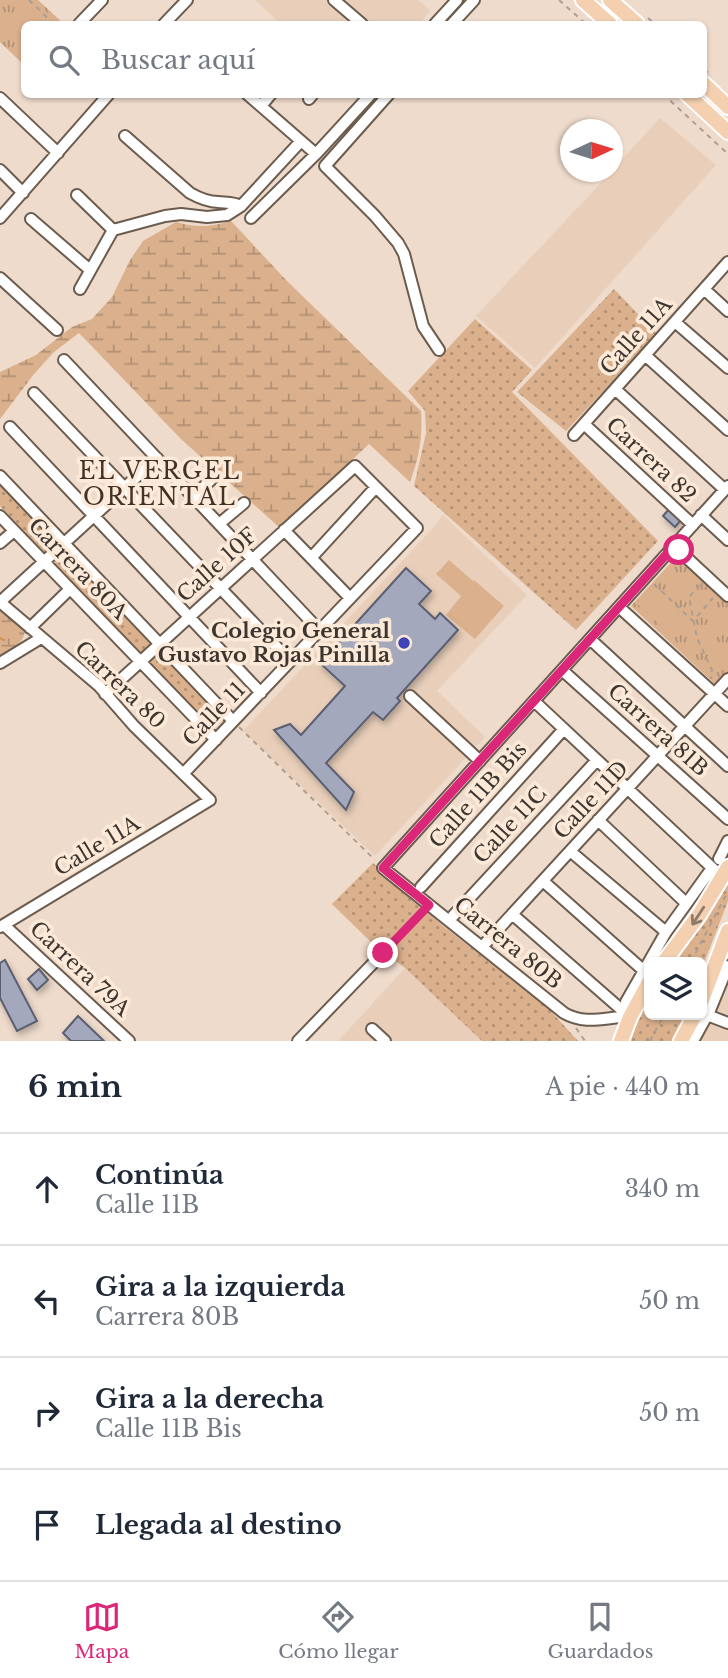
<!DOCTYPE html>
<html lang="es">
<meta charset="utf-8">
<style>
:root{--surface:#fff;--page:#f2f2f3;--text:#1f2937;--muted:#747a83;--line:#e0e1e3;--accent:#db2777}
body{margin:0;font-family:"Libre Baskerville",serif;background:var(--page);color:var(--text)}
.controls{position:absolute;right:21px;bottom:21px;display:grid;overflow:hidden;border-radius:10px;box-shadow:0 2px 5px #0004}
.controls button{width:63px;height:63px;display:grid;place-items:center;padding:0;border:0;border-bottom:2px solid var(--line);background:var(--surface);color:var(--text);font:35px sans-serif}
.compass{position:absolute;left:560px;top:119px;width:63px;height:63px;border-radius:50%;background:var(--surface);box-shadow:0 2px 5px #0004;rotate:86deg}
.stop{position:absolute;width:21px;height:21px;margin:-16px;border:5px solid #db2777;border-radius:50%;background:#fff}
.stop.end{background:#db2777;border-color:#fff;box-shadow:0 2px 7px #0008}
.list{margin:0;padding:0;list-style:none}
h2{display:flex;justify-content:space-between;align-items:center;height:91px;margin:0;padding:0 28px;font-size:30px}
h2 small{font-size:23px;font-weight:400;color:var(--muted)}
.list li{display:grid;grid-template-columns:46px 1fr auto;gap:21px;align-items:center;box-sizing:border-box;height:112px;padding:0 28px;border-top:2px solid var(--line)}
.list b{display:block;font-size:26px;white-space:nowrap}
.list p{margin:0;font-size:23px;white-space:nowrap;color:var(--muted)}
.list em{font-size:23px;font-style:normal;color:var(--muted)}
.icon{flex:none;width:38px;height:38px;fill:none;stroke:currentColor;stroke-width:2;stroke-linecap:round;stroke-linejoin:round}
.map{position:relative;flex:none;width:728px;height:1041px;overflow:hidden}
.search{position:absolute;background:var(--surface);box-shadow:0 2px 5px #0004;left:21px;right:21px;top:21px;height:77px;display:flex;align-items:center;gap:18px;box-sizing:border-box;padding:0 24px;border-radius:10px;color:var(--muted);font-size:26px}
.sheet{height:539px;background:var(--surface)}
nav{display:flex;justify-content:space-around;align-items:center;box-sizing:border-box;height:98px;border-top:2px solid var(--line);background:var(--surface);font-size:19px;color:var(--muted)}
nav a{display:grid;justify-items:center;gap:4px}
nav .on{color:var(--accent)}
.map>svg:first-child{display:block}
.built{fill:#e9cfba}
.grass{fill:url(#grass-dots)}
.wetland{fill:url(#wetland-marsh)}
.park{fill:url(#park-tufts)}
.garden{fill:#dab08d}
.lines{fill:none;stroke-linecap:round;stroke-linejoin:round}
.stream{stroke:#cf935e;stroke-width:2.5}
.building{fill:#a4a8bd;stroke:#5a5e71;stroke-width:2;filter:url(#shadow)}
.minor-casing{stroke:#6c5c4e;stroke-width:14}
.major-casing{stroke:#fff;stroke-width:18}
.path{stroke:#ad9e91;stroke-width:2;stroke-dasharray:5 5;stroke-linecap:butt}
.minor{stroke:#fff;stroke-width:10}
.major{stroke:#f4d0b0;stroke-width:14}
.oneway{stroke:#8f7b6a}
.route{stroke:#db2777;stroke-width:9}
.poi-dot{fill:#4143b8;stroke:#fce9d8;stroke-width:2.5}
.labels{text-anchor:middle;stroke-width:7;stroke-linejoin:round;paint-order:stroke}
.street-label{font-size:21px;fill:#3d3630;stroke:#fce9d8}
.poi-label{font-size:21px;font-weight:bold;fill:#3d3630;stroke:#fce9d8;text-anchor:end}
.neighbourhood-label{font-size:23px;letter-spacing:2px;fill:#423326;stroke:#fce9d8}
</style>
<div class="map">
<svg width="728" height="1041" viewBox="0 0 728 1041">
<defs>
<pattern id="grass-dots" width="8" height="8" patternUnits="userSpaceOnUse" patternTransform="scale(1.75)"><rect width="8" height="8" fill="#dab08d"/><path d="M2 2h.1M6 6h.1" fill="none" stroke="#b29074" stroke-width="1.8" stroke-linecap="round"/></pattern>
<pattern id="wetland-marsh" width="20" height="14" patternUnits="userSpaceOnUse" patternTransform="scale(1.75)"><rect width="20" height="14" fill="#dab08d"/><path d="M1 5h8M5 5V1M11 12h8M15 12V8" fill="none" stroke="#b29074"/></pattern>
<pattern id="park-tufts" width="24" height="20" patternUnits="userSpaceOnUse" patternTransform="scale(1.75)"><rect width="24" height="20" fill="#dab08d"/><path d="M3 7l-1-3M5 7V3M7 7l1-3M15 17l-1-3M17 17v-4M19 17l1-3" fill="none" stroke="#b29074"/></pattern>
<filter id="shadow"><feDropShadow dx="2" dy="4" stdDeviation="3.5" flood-color="#0004"/></filter>
</defs>
<rect width="100%" height="100%" fill="#efdbcb"/>
<path class="built" d="M 255,0 L 418,0 L 431,11 L 418,24 L 281,24 Z
M 660,118 L 716,165 L 535,368 L 476,316 L 611,172 L 612,172 L 613,169 Z
M 443,515 L 527,595 L 437,691 L 485,737 L 375,856 L 243,731 L 430,531 Z
M 405,968 L 482,1041 L 338,1041 Z
M 728,985 L 728,1041 L 698,1041 L 723,999 Z"/>
<path class="grass" d="M 614,289 L 657,334 L 566,431 L 517,392 Z
M 475,319 L 532,370 L 512,392 L 658,541 L 576,630 L 414,486 L 426,433 L 425,411 L 408,391 Z
M 0,483 L 225,719 L 213,730 L 0,506 Z
M 373,863 L 443,926 L 546,1006 L 578,1041 L 482,1041 L 405,968 L 373,944 L 332,904 Z
M 728,878 L 728,901 L 702,968 L 702,962 L 675,962 L 694,936 Z
M 649,997 L 649,1015 L 687,1015 L 672,1041 L 629,1041 Z"/>
<path class="wetland" d="M 231,221 L 286,280 L 421,411 C 423,437 419,458 410,482 L 369,444 L 280,528 L 181,439 L 79,333 L 54,352 L 34,374 L 0,419 L 0,372 L 36,355 L 72,327 L 92,319 L 112,297 L 130,260 L 143,241 L 176,222 C 198,228 209,227 231,221 Z
M 0,609 L 25,630 C 24,644 11,649 0,657 Z"/>
<path class="park" d="M 0,0 L 38,0 L 64,24 L 24,24 L 24,65 L 0,42 Z
M 677,556 L 728,604 L 728,672 L 716,685 L 631,606 Z"/>
<path class="garden" d="M 449,560 L 473,581 L 474,580 L 504,606 L 475,639 L 446,615 L 461,596 L 436,574 Z
M 653,585 L 681,612 L 665,630 L 636,603 Z"/>
<g class="lines">
<path class="stream" d="M 0,638 L 4,640"/>
</g>
<path class="building" d="M 669,509 L 681,520 L 675,527 L 663,516 Z
M 406,568 L 431,591 L 419,604 L 435,619 L 440,613 L 458,630 L 397,698 L 400,701 L 383,720 L 373,712 L 326,763 L 354,792 L 346,810 L 274,730 L 290,724 L 301,735 L 345,686 L 320,663 Z
M 5,960 L 37,1021 L 17,1031 L 0,998 L 0,963 Z
M 39,969 L 48,980 L 37,990 L 28,979 Z
M 78,1016 L 104,1041 L 71,1041 L 63,1033 Z"/>
<g class="lines">
<defs>
<path id="minor" d="M 334,0 L 362,24
M 79,24 L 102,0
M 164,24 L 187,0
M 435,24 L 457,0
M 452,24 L 474,0
M 247,94 L 316,154
M 389,94 L 325,166 L 375,216 L 398,243 L 404,254 L 423,326 L 439,350
M 0,98 L 58,153
M 309,99 L 313,94
M 261,106 L 271,94
M 125,136 L 190,193 C 199,198 208,202 218,202 C 226,203 233,202 241,206
M 0,170 L 23,193
M 77,195 L 113,230 L 165,216 L 181,214 L 207,217 L 227,215 L 241,206 L 301,141
M 0,218 L 109,94
M 251,218 L 316,154 L 371,94
M 31,219 L 90,270
M 0,278 L 57,330
M 80,289 L 113,230
M 704,289 L 728,311
M 675,322 L 728,368
M 645,355 L 728,430
M 64,360 L 320,631
M 615,389 L 724,489
M 34,393 L 290,661
M 584,424 L 693,525
M 10,427 L 261,693
M 574,435 L 728,262
M 0,476 L 233,721
M 193,497 L 214,477
M 701,515 L 728,540
M 0,516 L 216,740
M 219,524 L 244,503
M 284,530 L 350,598
M 0,543 L 14,531
M 674,546 L 728,596
M 311,558 L 376,487
M 0,602 L 99,686 L 134,726 L 210,800 L 0,927
M 0,602 L 157,458
M 619,607 L 728,706
M 30,628 L 70,589
M 590,639 L 728,766
M 0,663 L 41,638
M 562,670 L 728,819
M 105,694 L 355,466 L 417,528 L 183,774
M 410,696 L 480,761
M 534,701 L 722,877
M 598,820 L 686,903
M 570,851 L 666,932
M 719,859 L 728,841
M 543,881 L 643,970
M 421,887 L 564,729
M 512,914 L 623,1011
M 453,916 L 597,760
M 4,925 L 129,1041
M 482,947 L 728,679
M 626,1002 L 666,932 L 712,868
M 707,1015 L 728,1023
M 620,1017 C 600,1019 583,1024 564,1013 L 383,868 L 728,486
M 372,1029 L 385,1041
M 298,1041 L 383,953
M 693,1041 L 710,1010 L 728,966"/>
<path id="major" d="M 583,0 L 610,24
M 610,0 L 637,24
M 704,84 L 728,107
M 687,94 L 728,132
M 664,962 L 699,915 L 728,867
M 702,1000 L 728,931
M 621,1041 L 630,1017 L 649,982
M 681,1041 L 695,1015"/>
</defs>
<use href="#minor" class="minor-casing"/>
<use href="#major" class="major-casing"/>
<path class="path" d="M 29,0 L 54,24
M 559,0 L 586,24
M 648,18 L 655,24
M 704,69 L 709,74
M 663,94 L 728,154
M 654,584 L 693,621 L 713,598
M 700,585 L 689,597 L 697,638 L 712,670 L 711,679
M 239,727 L 375,860
M 388,947 L 423,911
M 691,962 L 728,891
M 576,1028 L 585,1041
M 650,1041 L 664,1015"/>
<use href="#minor" class="minor"/>
<use href="#major" class="major"/>
</g>
<defs><path id="oneway-shaft" d="M-6 0H5M1.5-3L5.5 0L1.5 3" fill="none" stroke-width="1.6" stroke-linecap="round" stroke-linejoin="round" transform="scale(1.75)"/></defs>
<use class="oneway" href="#oneway-shaft" transform="translate(698 916) rotate(123)"/>
<g class="lines">
<path class="route" d="M 383,953 L 429,905 L 383,868 L 674,546 L 679,550"/>
</g>
<circle class="poi-dot" cx="404" cy="643" r="7"/>
<g class="labels">
<g class="street-label">
<text transform="translate(636 336) rotate(-48)" y="7">Calle 11A</text>
<text transform="translate(651 460) rotate(43)" y="7">Carrera 82</text>
<text transform="translate(217 565) rotate(-42)" y="7">Calle 10F</text>
<text transform="translate(78 569) rotate(46)" y="7">Carrera 80A</text>
<text transform="translate(120 685) rotate(44)" y="7">Carrera 80</text>
<text transform="translate(214 714) rotate(-46)" y="7">Calle 11</text>
<text transform="translate(658 730) rotate(42)" y="7">Carrera 81B</text>
<text transform="translate(478 795) rotate(-48)" y="7">Calle 11B Bis</text>
<text transform="translate(591 800) rotate(-47)" y="7">Calle 11D</text>
<text transform="translate(510 825) rotate(-47)" y="7">Calle 11C</text>
<text transform="translate(97 846) rotate(-31)" y="7">Calle 11A</text>
<text transform="translate(508 943) rotate(39)" y="7">Carrera 80B</text>
<text transform="translate(80 969) rotate(43)" y="7">Carrera 79A</text>
</g>
<g class="poi-label">
<text x="390" y="638">Colegio General<tspan x="390" dy="24">Gustavo Rojas Pinilla</tspan></text>
</g>
<g class="neighbourhood-label">
<text x="160" y="479">EL VERGEL<tspan x="160" dy="26">ORIENTAL</tspan></text>
</g>
</g>
</svg>
<div class="controls">
<button><svg class="icon" aria-label="layers" viewBox="0 0 24 24"><path d="M12 4l9 5-9 5-9-5zM3 14l9 5 9-5"/></svg></button>
</div>
<svg class="compass" viewBox="-18 -18 36 36"><path d="M0-13l5 13h-10z" fill="#e53935"/><path d="M0 13l5-13h-10z" fill="#747a83"/></svg>
<div class="stop" style="left:679px;top:550px"></div>
<div class="stop end" style="left:383px;top:953px"></div>
<div class="search"><svg class="icon" aria-label="search" viewBox="0 0 24 24"><circle cx="10" cy="10" r="6"/><path d="M15 15l6 6"/></svg>Buscar aquí</div>
</div>
<section class="sheet">
<h2>6 min<small>A pie · 440 m</small></h2>
<ul class="list">
<li><svg class="icon" aria-label="ahead" viewBox="0 0 24 24"><path d="M12 20V5M6 11l6-6 6 6"/></svg><div><b>Continúa</b><p>Calle 11B</p></div><em>340 m</em></li>
<li><svg class="icon" aria-label="left" viewBox="0 0 24 24"><path d="M17 20v-9H6M10 6l-5 5 5 5"/></svg><div><b>Gira a la izquierda</b><p>Carrera 80B</p></div><em>50 m</em></li>
<li><svg class="icon" aria-label="right" viewBox="0 0 24 24"><path d="M7 20v-9h11M14 6l5 5-5 5"/></svg><div><b>Gira a la derecha</b><p>Calle 11B Bis</p></div><em>50 m</em></li>
<li><svg class="icon" aria-label="arrive" viewBox="0 0 24 24"><path d="M6 21V4h12l-3 4 3 4H6"/></svg><div><b>Llegada al destino</b></div></li>
</ul>
</section>
<nav>
<a class="on"><svg class="icon" aria-label="map" viewBox="0 0 24 24"><path d="M3 6l6-2 6 2 6-2v14l-6 2-6-2-6 2zM9 4v14M15 6v14"/></svg>Mapa</a>
<a><svg class="icon" aria-label="directions" viewBox="0 0 24 24"><path d="M12 3l9 9-9 9-9-9zM9 14v-3h6M13 9l2 2-2 2"/></svg>Cómo llegar</a>
<a><svg class="icon" aria-label="saved" viewBox="0 0 24 24"><path d="M7 4h10v16l-5-4-5 4z"/></svg>Guardados</a>
</nav>
